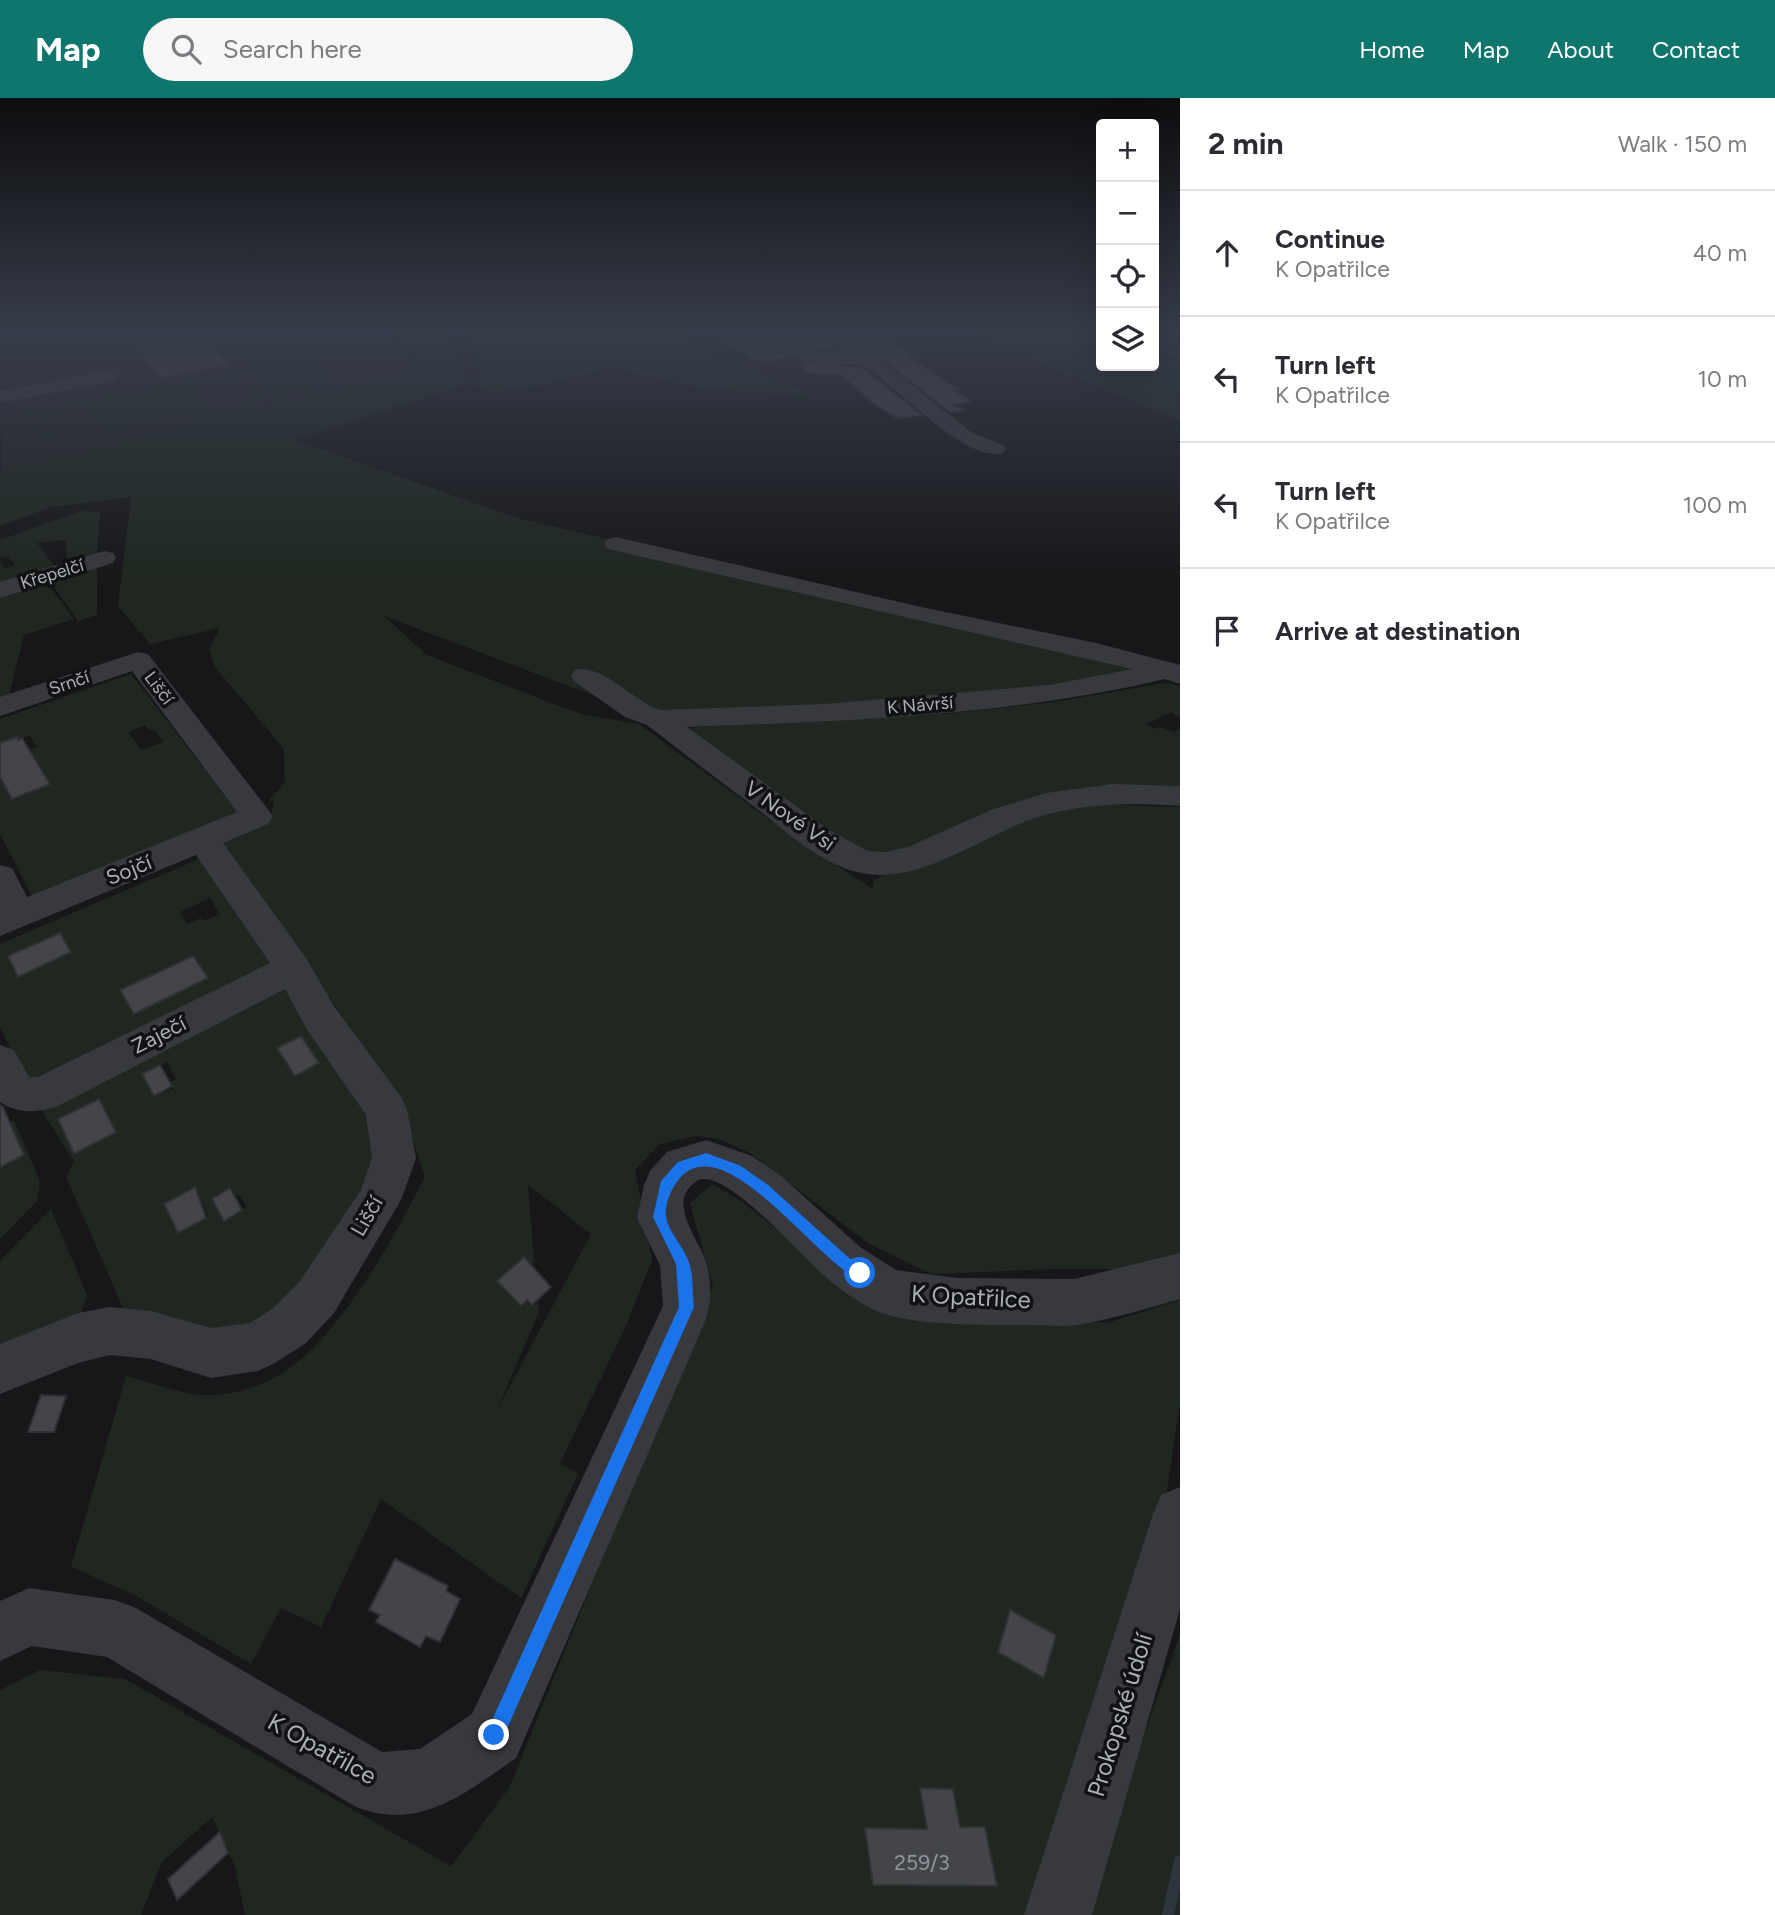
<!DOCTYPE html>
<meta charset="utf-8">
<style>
:root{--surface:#fff;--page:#f7f7f7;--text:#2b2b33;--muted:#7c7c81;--line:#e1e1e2;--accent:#0f766e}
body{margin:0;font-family:Figtree,sans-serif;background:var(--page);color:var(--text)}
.controls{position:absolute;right:21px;top:21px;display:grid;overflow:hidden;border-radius:7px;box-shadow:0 7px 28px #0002}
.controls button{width:63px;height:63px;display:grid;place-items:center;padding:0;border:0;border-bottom:2px solid var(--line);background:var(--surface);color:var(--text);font:35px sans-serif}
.stop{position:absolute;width:21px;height:21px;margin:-16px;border:5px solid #1a73e8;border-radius:50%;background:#fff}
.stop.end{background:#1a73e8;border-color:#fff;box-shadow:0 2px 7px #0008}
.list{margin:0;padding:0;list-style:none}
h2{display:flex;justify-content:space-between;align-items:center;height:91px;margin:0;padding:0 28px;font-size:30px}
h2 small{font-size:23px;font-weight:400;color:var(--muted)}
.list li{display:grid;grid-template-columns:46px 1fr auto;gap:21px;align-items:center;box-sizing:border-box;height:126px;padding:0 28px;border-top:2px solid var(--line)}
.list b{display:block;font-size:26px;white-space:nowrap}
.list p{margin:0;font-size:23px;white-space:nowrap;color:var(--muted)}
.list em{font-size:23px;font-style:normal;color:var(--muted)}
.icon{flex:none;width:38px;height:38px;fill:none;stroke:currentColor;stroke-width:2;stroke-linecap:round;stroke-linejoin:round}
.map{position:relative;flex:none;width:1180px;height:1817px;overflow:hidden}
header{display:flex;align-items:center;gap:42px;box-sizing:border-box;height:98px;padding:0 35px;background:var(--accent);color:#fff}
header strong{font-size:33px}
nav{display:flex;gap:38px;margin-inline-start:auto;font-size:24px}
.search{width:490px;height:63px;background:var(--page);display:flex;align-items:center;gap:18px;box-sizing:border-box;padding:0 24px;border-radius:38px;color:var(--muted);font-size:26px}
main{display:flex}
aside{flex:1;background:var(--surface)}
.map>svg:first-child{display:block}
.built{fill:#232326}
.green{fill:#1f2720;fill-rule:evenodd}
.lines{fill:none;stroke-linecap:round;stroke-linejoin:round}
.stream-far1{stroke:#2e363d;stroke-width:3.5}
.stream{stroke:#2e363d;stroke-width:12}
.building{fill:#444549;stroke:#313135;stroke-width:2}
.minor{fill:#38393e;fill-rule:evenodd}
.route{fill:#1a73e8}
.labels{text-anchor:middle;stroke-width:7;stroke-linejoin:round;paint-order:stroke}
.far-street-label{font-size:18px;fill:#aaafb8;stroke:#121214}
.street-label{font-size:21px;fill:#aaafb8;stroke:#121214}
.near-number-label{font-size:21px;fill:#90949c}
.near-street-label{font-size:24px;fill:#aaafb8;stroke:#121214}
</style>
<header>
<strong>Map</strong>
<div class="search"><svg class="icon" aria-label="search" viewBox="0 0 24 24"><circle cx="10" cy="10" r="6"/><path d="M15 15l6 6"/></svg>Search here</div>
<nav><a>Home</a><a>Map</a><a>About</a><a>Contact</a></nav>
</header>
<main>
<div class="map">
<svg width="1180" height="1817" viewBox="0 0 1180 1817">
<rect width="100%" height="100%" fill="#171719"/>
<path class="built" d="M 0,231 L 369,231 L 407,260 L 408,267 L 396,277 L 1,374 Z"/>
<path class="green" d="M 393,231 L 447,231 L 469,285 L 483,279 L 466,231 L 497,231 L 498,235 L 684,231 L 695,249 L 817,299 L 698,290 L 610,269 L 541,288 L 489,295 L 469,285 L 295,342 L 517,420 L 1126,561 L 1130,574 L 1043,590 L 662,620 L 571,589 L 384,518 L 427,557 L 564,610 L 586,617 L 639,626 L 793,739 L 873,791 L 873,784 L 883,777 L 904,775 L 1004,722 L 1061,705 L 1180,709 L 1180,1159 L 1142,1171 L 1056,1171 L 931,1176 L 868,1145 L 750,1055 L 719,1041 L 696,1038 L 660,1046 L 635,1072 L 652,1162 L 626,1228 L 560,1365 L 578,1376 L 521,1500 L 381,1401 L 321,1529 L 281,1510 L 251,1566 L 133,1496 L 71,1469 L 126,1278 C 151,1284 179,1296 204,1297 C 232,1298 263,1288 286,1273 C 341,1236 396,1137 425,1078 L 398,999 L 221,743 L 271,718 L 274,702 L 268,703 L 285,685 L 284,651 L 215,569 L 209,551 L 220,530 L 150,546 L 118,508 L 131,399 L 51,409 L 0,428 L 0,373 L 219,320 L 73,347 L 49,344 L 35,336 L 33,330 L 45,317 L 22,321 L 19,316 L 246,271 L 250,276 L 232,281 L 256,287 L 262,297 L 254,307 L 238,316 L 396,277 L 404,272 L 413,258 L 397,243 ZM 220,284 L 245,288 L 252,295 L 251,300 L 242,307 L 226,313 C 194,320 64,357 44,332 L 44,328 L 53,319 L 70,312 L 183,291 L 87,312 L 103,335 L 214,312 L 196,290 L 200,289 L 199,286 ZM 528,1087 L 591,1136 L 497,1312 L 539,1214 L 538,1204 L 533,1208 L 497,1183 L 523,1159 L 531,1167 L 534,1164 Z
M 968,231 L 1101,231 L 1101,268 L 1154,268 L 1154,231 L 1180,231 L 1180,322 L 1012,253 Z
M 305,257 L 338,287 L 276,300 L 246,268 Z
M 82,413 L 100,414 L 97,456 L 67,467 L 66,442 L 37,445 L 55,469 L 0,485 L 0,464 L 5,470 L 15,467 L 9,458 L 0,460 L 0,442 Z
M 97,468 L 97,517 L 78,523 L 50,483 Z
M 45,482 L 74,521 L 24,537 L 9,597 L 0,600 L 0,496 Z
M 131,576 L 238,715 L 33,800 L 0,736 L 0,666 L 37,649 L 30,638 L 0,645 L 0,621 ZM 145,627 L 150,633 L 155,632 L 163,644 L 141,652 L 128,634 Z
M 1165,585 L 1180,588 L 1180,620 L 1171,614 L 1146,626 L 1154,631 L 1160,629 L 1174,634 L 1180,631 L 1180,693 L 1131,689 L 885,757 L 850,750 L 689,632 L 696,629 L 943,616 L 1055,604 Z
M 199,761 L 274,868 L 26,988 L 0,928 L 0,846 ZM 210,800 L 220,816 L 204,823 L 201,820 L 187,826 L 180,814 ZM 60,835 L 71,855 L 18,878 L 8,858 ZM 193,858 L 208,880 L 186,891 L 171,869 ZM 145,881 L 159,904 L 134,916 L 120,892 Z
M 287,887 L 370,1008 L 374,1090 L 260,1235 L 130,1226 L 66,1079 L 74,1063 L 40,1010 ZM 301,938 L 319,965 L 295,978 L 277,950 ZM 167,964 L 176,981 L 170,984 L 173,991 L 153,998 L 142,977 ZM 99,1001 L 116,1034 L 74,1056 L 58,1022 ZM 194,1089 L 208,1118 L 178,1135 L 164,1106 ZM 230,1091 L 235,1099 L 240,1097 L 247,1109 L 224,1122 L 213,1100 Z
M 14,1022 L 40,1084 L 37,1103 L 0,1141 L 0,1069 L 24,1056 L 14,1033 L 0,1039 L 0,1029 Z
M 712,1086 L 741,1103 L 866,1203 L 1107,1225 L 1180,1202 L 1180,1305 L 1160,1438 L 1029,1817 L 245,1817 L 235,1769 L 212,1719 L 162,1764 L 141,1817 L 0,1817 L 0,1592 L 40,1572 L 125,1581 L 451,1768 L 509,1690 L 713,1188 L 690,1105 ZM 1010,1512 L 1056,1537 L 1045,1580 L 1044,1580 ZM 920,1691 L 953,1691 L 960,1729 L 985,1730 L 997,1787 L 873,1787 L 866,1730 L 927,1731 Z
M 51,1111 L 87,1197 L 81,1215 L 0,1247 L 0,1163 Z
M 1180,1537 L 1180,1817 L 1085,1817 L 1094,1775 Z"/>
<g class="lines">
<path class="stream-far1" d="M 1096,231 L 1101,233
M 1154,250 L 1180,257"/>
<path class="stream" d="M 1168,1817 L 1180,1763"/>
</g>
<path class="building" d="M 164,231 L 194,231 L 230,266 L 162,280 L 133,245 L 145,243 L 138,235 Z
M 702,231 L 744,231 L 763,248 L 787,259 L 762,265 Z
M 772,231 L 804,231 L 840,253 L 813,250 Z
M 886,241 L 915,260 L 910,260 L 959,292 L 954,293 L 971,303 L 952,307 L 965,312 L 950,314 L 860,244 Z
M 804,264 L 862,270 L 921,317 L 897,320 L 873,305 L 841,277 L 806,275 Z
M 17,639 L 18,642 L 22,640 L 50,686 L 12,701 L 0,679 L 0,645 Z
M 60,835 L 71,854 L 18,879 L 8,858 Z
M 193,858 L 208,880 L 134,916 L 120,892 Z
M 301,938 L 319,965 L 295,978 L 277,950 Z
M 160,967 L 172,988 L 154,998 L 142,976 Z
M 99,1001 L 116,1034 L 74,1056 L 58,1021 Z
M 0,1007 L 3,1009 L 24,1057 L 0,1069 Z
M 195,1089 L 206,1120 L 178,1135 L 164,1106 Z
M 230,1090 L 242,1112 L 224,1123 L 212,1101 Z
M 524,1159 L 551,1189 L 532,1207 L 527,1202 L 521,1208 L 497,1183 Z
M 41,1297 L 66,1298 L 54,1334 L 28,1334 Z
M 395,1461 L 448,1488 L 446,1493 L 460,1501 L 440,1544 L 426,1538 L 420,1549 L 376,1524 L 380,1517 L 369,1512 Z
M 1010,1512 L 1056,1537 L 1044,1580 L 998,1554 Z
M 920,1690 L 953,1691 L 960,1729 L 985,1729 L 997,1788 L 873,1787 L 865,1730 L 927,1731 Z
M 220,1734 L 228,1755 L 177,1802 L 168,1781 Z"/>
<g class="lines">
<path class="minor" d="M 369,231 L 387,231 L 396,239 L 387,244 L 381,243 Z
M 747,231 L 767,231 L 812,253 L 849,256 L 816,231 L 836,231 L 874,257 L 971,334 L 1003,347 L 1006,351 L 1003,355 C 965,365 898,289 866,269 C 859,264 844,267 835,266 C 806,265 766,254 747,231 Z
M 110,272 L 119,278 L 117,282 L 0,305 L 0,293 Z
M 616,439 L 926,510 L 1096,545 L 1180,567 L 1180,586 L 1165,581 C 1009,618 846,623 687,629 L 829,732 L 868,753 L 885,754 L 908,749 L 991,712 L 1046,695 L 1112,686 L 1180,688 L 1180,708 C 1136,705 1092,705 1048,716 C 982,733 915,798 844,770 C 811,757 784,732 756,710 C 720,683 683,655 647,627 L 625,619 L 575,584 L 571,578 L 575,572 C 602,565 633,603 660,612 L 824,606 L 1050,587 L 1132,571 L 608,451 L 604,446 L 608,441 Z
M 104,453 L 113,455 L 116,460 L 113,465 L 0,500 L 0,484 Z
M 138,554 L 148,556 L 273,718 L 268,726 L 223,745 L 306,860 L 334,908 L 401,999 L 407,1012 L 416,1060 L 401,1102 L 334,1215 L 306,1245 L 275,1265 L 258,1273 L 211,1280 L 151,1261 L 110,1257 L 78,1265 L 0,1296 L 0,1246 L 78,1215 L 110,1209 L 151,1213 L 211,1230 L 250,1225 L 272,1211 L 300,1183 L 361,1092 L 372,1060 L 366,1017 L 306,930 L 285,891 L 58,1008 C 37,1015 19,1016 0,1004 L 0,947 L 14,952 L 29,979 L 38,979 L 270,865 L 196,757 L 0,838 L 0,767 L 12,770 L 27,799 L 237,714 L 132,573 L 0,618 L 0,599 Z
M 706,1042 L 752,1058 L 780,1077 L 860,1149 L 896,1172 L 957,1180 L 1074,1181 L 1180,1155 L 1180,1201 C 1146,1211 1112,1221 1077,1227 C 1062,1229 1045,1227 1030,1227 C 988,1227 909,1229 872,1211 C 857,1203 841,1192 828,1181 C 807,1164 723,1066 697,1083 C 665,1103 699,1141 706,1164 C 712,1184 712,1207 704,1226 L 516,1660 C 465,1695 419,1735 354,1708 L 107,1559 L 32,1548 L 0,1563 L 0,1503 L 29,1490 L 115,1502 L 136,1510 L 382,1654 L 420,1651 L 472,1616 L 663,1208 L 660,1167 L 637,1120 L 644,1087 L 650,1073 L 667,1054 Z
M 1180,1389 L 1180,1511 L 1092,1817 L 1024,1817 L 1153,1416 L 1161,1397 Z"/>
</g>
<linearGradient id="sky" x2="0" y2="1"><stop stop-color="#0d0d0e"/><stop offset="0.48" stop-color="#363c49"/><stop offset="1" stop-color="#363c49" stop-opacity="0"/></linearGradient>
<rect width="1180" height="485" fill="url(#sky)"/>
<path class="route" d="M 706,1055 L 741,1068 L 768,1087 L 849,1160 L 865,1170 L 867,1175 L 860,1182 C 818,1165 725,1029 680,1080 C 672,1089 664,1106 666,1119 C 668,1133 683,1148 688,1162 C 694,1176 692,1195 694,1209 L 501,1644 L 494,1647 L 488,1644 L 485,1637 L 488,1631 L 679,1209 L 676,1166 L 653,1119 L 661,1083 L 678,1064 Z"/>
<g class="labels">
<g class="far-street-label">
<text transform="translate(52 476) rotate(-17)" y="6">Křepelčí</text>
<text transform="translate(69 585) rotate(-19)" y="6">Srnčí</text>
<text transform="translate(159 590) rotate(53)" y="6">Liščí</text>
<text transform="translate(920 607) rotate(-5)" y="6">K Návrší</text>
</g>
<g class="street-label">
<text transform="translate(790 718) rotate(35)" y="7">V Nové Vsi</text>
<text transform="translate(129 772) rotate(-22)" y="7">Sojčí</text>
<text transform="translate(159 937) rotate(-27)" y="7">Zaječí</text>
<text transform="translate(367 1118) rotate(-60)" y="7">Liščí</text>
</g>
<g class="near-number-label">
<text x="922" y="1772">259/3</text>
</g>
<g class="near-street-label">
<text transform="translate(971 1199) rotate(3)" y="8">K Opatřilce</text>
<text transform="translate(1120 1617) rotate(-73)" y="8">Prokopské údolí</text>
<text transform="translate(322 1651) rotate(29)" y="8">K Opatřilce</text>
</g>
</g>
</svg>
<div class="controls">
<button>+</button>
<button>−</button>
<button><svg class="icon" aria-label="locate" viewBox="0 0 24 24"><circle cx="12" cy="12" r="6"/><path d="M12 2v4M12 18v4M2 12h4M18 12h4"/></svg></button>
<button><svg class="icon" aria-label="layers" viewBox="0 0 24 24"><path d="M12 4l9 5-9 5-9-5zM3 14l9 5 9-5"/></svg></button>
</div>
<div class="stop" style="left:860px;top:1175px"></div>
<div class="stop end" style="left:494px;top:1637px"></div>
</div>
<aside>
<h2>2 min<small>Walk · 150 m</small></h2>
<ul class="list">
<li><svg class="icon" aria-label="ahead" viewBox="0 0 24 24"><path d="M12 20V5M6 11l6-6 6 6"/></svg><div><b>Continue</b><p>K Opatřilce</p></div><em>40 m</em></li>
<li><svg class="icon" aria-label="left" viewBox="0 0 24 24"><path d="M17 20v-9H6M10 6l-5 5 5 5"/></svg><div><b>Turn left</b><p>K Opatřilce</p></div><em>10 m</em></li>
<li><svg class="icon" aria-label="left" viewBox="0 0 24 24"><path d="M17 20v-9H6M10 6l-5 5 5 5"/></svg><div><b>Turn left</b><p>K Opatřilce</p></div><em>100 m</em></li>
<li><svg class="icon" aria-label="arrive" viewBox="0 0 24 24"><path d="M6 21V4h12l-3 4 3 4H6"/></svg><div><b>Arrive at destination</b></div></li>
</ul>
</aside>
</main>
